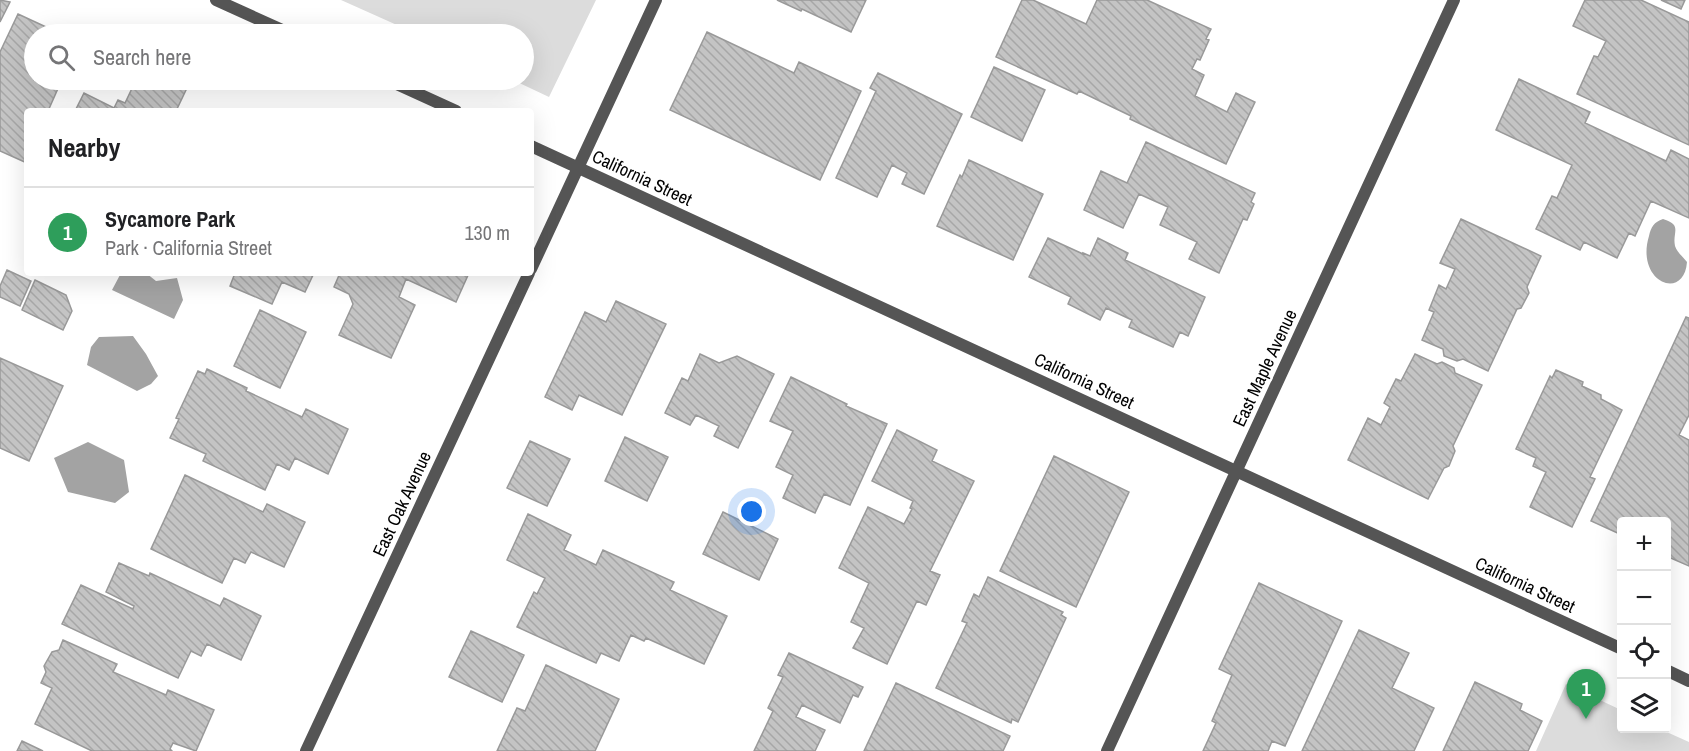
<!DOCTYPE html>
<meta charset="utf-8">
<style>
:root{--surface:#fff;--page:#f6f6f6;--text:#202124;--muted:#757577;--line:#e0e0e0;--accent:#b45309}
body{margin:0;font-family:"Archivo Narrow",sans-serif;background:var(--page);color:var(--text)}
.controls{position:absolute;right:18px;bottom:18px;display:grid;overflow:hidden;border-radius:6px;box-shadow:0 6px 24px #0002}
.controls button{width:54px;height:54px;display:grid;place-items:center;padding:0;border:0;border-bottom:2px solid var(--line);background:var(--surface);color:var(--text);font:30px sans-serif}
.you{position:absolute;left:752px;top:512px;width:21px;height:21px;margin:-15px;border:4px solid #fff;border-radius:50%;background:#1a73e8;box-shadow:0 0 0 9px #1a73e833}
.badge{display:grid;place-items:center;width:39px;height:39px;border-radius:50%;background:var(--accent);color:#fff;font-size:20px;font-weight:700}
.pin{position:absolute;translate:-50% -50px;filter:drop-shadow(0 2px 3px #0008)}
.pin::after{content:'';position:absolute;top:32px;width:21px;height:18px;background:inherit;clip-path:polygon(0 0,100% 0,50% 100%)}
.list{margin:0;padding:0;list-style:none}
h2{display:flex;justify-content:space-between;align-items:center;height:78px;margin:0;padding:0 24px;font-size:26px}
h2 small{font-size:20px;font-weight:400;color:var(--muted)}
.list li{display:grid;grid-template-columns:39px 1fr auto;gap:18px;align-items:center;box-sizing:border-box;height:90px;padding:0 24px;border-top:2px solid var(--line)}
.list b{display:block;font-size:22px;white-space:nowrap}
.list p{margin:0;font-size:20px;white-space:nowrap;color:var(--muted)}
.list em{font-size:20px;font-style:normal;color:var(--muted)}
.icon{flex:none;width:33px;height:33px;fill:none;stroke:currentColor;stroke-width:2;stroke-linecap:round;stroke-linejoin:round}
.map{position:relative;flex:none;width:1689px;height:751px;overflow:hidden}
.search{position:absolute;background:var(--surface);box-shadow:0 6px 24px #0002;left:24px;top:24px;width:510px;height:66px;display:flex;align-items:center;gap:15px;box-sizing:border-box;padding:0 21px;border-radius:33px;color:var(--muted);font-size:22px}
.panel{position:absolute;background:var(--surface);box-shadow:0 6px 24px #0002;left:24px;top:108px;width:510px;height:168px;border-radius:6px}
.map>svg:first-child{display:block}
.park{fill:#dcdcdc}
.water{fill:#a3a3a3}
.building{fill:url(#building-back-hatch);stroke:#999;stroke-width:1.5}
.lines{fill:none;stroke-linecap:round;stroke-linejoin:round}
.street{stroke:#555;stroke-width:12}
.labels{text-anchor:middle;stroke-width:4.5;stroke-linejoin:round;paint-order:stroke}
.street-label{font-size:18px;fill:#000;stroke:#fff}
</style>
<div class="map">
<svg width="1689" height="751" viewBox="0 0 1689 751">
<defs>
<pattern id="building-back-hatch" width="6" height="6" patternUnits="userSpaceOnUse" patternTransform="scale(1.5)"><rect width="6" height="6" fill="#c4c4c4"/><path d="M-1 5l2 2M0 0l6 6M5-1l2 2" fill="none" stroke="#a7a7a7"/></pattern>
</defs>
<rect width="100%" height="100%" fill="#fff"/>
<path class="park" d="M 341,0 L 596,0 L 549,97 L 513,80 L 524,80 L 524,34 L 417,34 Z
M 1566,684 L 1621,710 L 1622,728 L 1660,729 L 1689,742 L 1689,751 L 1536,751 Z"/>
<path class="water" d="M 1663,219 C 1683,225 1672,232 1675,246 C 1677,252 1683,257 1687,262 C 1684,302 1635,282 1649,236 C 1651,227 1654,222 1663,219 Z
M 121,273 L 146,273 L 156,281 L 177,278 L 183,300 L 174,319 L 112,290 Z
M 133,336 L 146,354 L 158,376 L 151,384 L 137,391 L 87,365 L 91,347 L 99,337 Z
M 88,442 L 124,460 L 129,492 L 115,503 L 68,492 L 54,458 Z"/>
<path class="building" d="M 0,0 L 10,2 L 0,22 Z
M 777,0 L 866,0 L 851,32 L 802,9 L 801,11 Z
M 1022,0 L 1033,0 L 1086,24 L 1097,0 L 1147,0 L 1211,29 L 1206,39 L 1209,40 L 1200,60 L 1197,59 L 1192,69 L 1204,75 L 1195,96 L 1227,112 L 1236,93 L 1255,102 L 1226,164 L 1130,119 L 1131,116 L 1079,91 L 1077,94 L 996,57 Z
M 1585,0 L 1641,0 L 1689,22 L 1689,145 L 1577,94 L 1594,56 L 1598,57 L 1606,41 L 1573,26 Z
M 1661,0 L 1685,0 L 1681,9 Z
M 18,14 L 59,33 L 61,29 L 72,34 L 34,34 L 34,80 L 74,80 L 70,88 L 60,84 L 48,111 L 27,111 L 27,163 L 0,151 L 0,52 Z
M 707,32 L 794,73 L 799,62 L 861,91 L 820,180 L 670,110 Z
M 994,67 L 1045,90 L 1022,141 L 971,117 Z
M 878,73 L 962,114 L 924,194 L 902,184 L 907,173 L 892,165 L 877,197 L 836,178 L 876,91 L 870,88 Z
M 1519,79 L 1590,112 L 1585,123 L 1666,161 L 1671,150 L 1689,159 L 1689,218 L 1651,201 L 1635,236 L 1629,233 L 1617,258 L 1584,242 L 1580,250 L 1536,229 L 1552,196 L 1557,198 L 1572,165 L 1496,130 Z
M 136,80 L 167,80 L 187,88 L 176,111 L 75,111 L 84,93 L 114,108 L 118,100 L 125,103 Z
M 1146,142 L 1255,193 L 1251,202 L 1254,204 L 1247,220 L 1243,219 L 1219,273 L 1189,259 L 1197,242 L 1160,225 L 1168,207 L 1139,194 L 1123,228 L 1084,210 L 1101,171 L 1127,183 Z
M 969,160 L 1043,194 L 1013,260 L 937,226 L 960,175 L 962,177 Z
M 1461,219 L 1541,256 L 1527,287 L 1529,293 L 1521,308 L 1517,309 L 1488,371 L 1463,359 L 1457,361 L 1444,356 L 1443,349 L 1422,340 L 1434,312 L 1429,310 L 1439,285 L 1446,289 L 1455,269 L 1440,263 Z
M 1048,238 L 1083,254 L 1083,253 L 1090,256 L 1098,238 L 1128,253 L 1125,260 L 1205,297 L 1188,336 L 1180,332 L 1173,347 L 1129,327 L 1132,320 L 1106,308 L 1100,320 L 1068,304 L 1071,297 L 1029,277 Z
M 7,270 L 31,281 L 20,306 L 0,297 L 0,286 Z
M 235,273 L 314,273 L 305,292 L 282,282 L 272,304 L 230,286 Z
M 340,273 L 469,273 L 456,302 L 406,279 L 399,297 L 415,305 L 391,358 L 339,335 L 353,304 L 349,294 L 334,287 Z
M 35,280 L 66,295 L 72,311 L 63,330 L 22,310 Z
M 616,301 L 666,324 L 622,415 L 579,395 L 572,410 L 545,397 L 585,312 L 606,322 Z
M 260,310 L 306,332 L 280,388 L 234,366 Z
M 1686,317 L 1689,318 L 1689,415 L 1679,435 L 1689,440 L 1689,566 L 1666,556 L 1666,522 L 1622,522 L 1622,535 L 1591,521 Z
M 700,354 L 719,363 L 737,356 L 774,374 L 738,448 L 714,436 L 719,426 L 696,415 L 690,425 L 665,413 L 682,378 L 688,381 Z
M 1415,354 L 1437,364 L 1442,362 L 1454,368 L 1455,373 L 1482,385 L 1453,446 L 1455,451 L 1449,466 L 1444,468 L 1428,499 L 1348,460 L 1368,418 L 1381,425 L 1390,407 L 1384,403 L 1396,379 L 1401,381 Z
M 0,358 L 63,386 L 29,461 L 0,448 Z
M 207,369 L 247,388 L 246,391 L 302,417 L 306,409 L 348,429 L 328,474 L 295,458 L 289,470 L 277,464 L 265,490 L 203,461 L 206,454 L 170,438 L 179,419 L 176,418 L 198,371 L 205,374 Z
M 1556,370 L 1583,382 L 1582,386 L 1601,395 L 1601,399 L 1622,410 L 1590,477 L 1595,479 L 1572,527 L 1530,507 L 1546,472 L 1533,466 L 1536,458 L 1516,449 L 1550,376 L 1552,378 Z
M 791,377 L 847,404 L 846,406 L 887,424 L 850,505 L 824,494 L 815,513 L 783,498 L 793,475 L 776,467 L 793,431 L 770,421 Z
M 897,430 L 937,450 L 932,461 L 974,481 L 930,571 L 940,575 L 926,605 L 917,601 L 887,664 L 853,648 L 864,628 L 851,622 L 869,583 L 839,568 L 868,507 L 904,524 L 912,509 L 910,508 L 913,501 L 872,481 Z
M 625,437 L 668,457 L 647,501 L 605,481 Z
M 530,441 L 570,459 L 547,506 L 507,488 Z
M 1054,456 L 1129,492 L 1076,607 L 1000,571 Z
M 185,475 L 263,512 L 267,504 L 305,522 L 284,567 L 251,552 L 245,563 L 234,558 L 222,583 L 151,549 Z
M 723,512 L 778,539 L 759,580 L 703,554 Z
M 528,514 L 571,535 L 564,550 L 596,565 L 603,550 L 674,582 L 670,590 L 727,616 L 704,664 L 646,638 L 644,641 L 631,635 L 619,661 L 601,653 L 596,663 L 517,627 L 534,592 L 537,594 L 545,578 L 507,560 Z
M 119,563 L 149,576 L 150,573 L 220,606 L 224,598 L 261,616 L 241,660 L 207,644 L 201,656 L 191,651 L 178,678 L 62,624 L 81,585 L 133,609 L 134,606 L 106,592 Z
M 988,577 L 1063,612 L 1061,615 L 1066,618 L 1018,722 L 1012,719 L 1011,723 L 936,688 L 967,623 L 962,621 L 974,594 L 979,597 Z
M 1259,583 L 1342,621 L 1285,746 L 1272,741 L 1268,751 L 1203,751 L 1216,723 L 1212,721 L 1232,675 L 1219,669 Z
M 1359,630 L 1409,653 L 1392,688 L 1434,708 L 1414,751 L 1302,751 Z
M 471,631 L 524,655 L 502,702 L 449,677 Z
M 63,640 L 117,664 L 113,672 L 166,695 L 168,690 L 214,710 L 196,751 L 173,743 L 170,749 L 172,751 L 92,751 L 35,724 L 52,688 L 41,683 L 46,672 L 44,666 L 52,652 L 59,650 Z
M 789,653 L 863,687 L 858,697 L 853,695 L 840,723 L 802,705 L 796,717 L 825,730 L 815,751 L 754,751 L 773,711 L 768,708 L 783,677 L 778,675 Z
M 546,665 L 619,699 L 595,751 L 497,751 L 517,708 L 525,711 Z
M 1475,682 L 1522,704 L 1520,710 L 1542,721 L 1528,751 L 1443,751 Z
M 896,683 L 1010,736 L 1003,751 L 864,751 Z
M 22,741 L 43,751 L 17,751 Z"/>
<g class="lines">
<path class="street" d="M 216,0 L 291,34
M 388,80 L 456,111
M 531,146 L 1622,649
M 531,269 L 656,0
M 1666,670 L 1689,681
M 306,751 L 529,273
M 1107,751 L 1454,0"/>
</g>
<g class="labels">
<g class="street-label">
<text transform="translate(642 178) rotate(25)" y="6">California Street</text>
<text transform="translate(1265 368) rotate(-65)" y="6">East Maple Avenue</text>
<text transform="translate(1084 381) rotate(25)" y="6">California Street</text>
<text transform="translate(402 504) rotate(-65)" y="6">East Oak Avenue</text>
<text transform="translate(1525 585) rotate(25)" y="6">California Street</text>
</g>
</g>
</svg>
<div class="controls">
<button>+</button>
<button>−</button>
<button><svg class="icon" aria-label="locate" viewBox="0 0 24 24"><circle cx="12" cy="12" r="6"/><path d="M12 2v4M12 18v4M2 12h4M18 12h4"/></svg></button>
<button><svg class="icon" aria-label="layers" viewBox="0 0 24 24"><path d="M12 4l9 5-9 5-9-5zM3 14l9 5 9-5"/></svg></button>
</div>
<div class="you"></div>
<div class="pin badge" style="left:1586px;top:719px;background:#2e9e5b">1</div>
<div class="search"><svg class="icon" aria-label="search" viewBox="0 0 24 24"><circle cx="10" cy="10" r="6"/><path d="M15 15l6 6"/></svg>Search here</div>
<section class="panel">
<h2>Nearby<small></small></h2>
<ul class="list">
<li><span class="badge" style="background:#2e9e5b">1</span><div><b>Sycamore Park</b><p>Park · California Street</p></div><em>130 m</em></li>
</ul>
</section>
</div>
